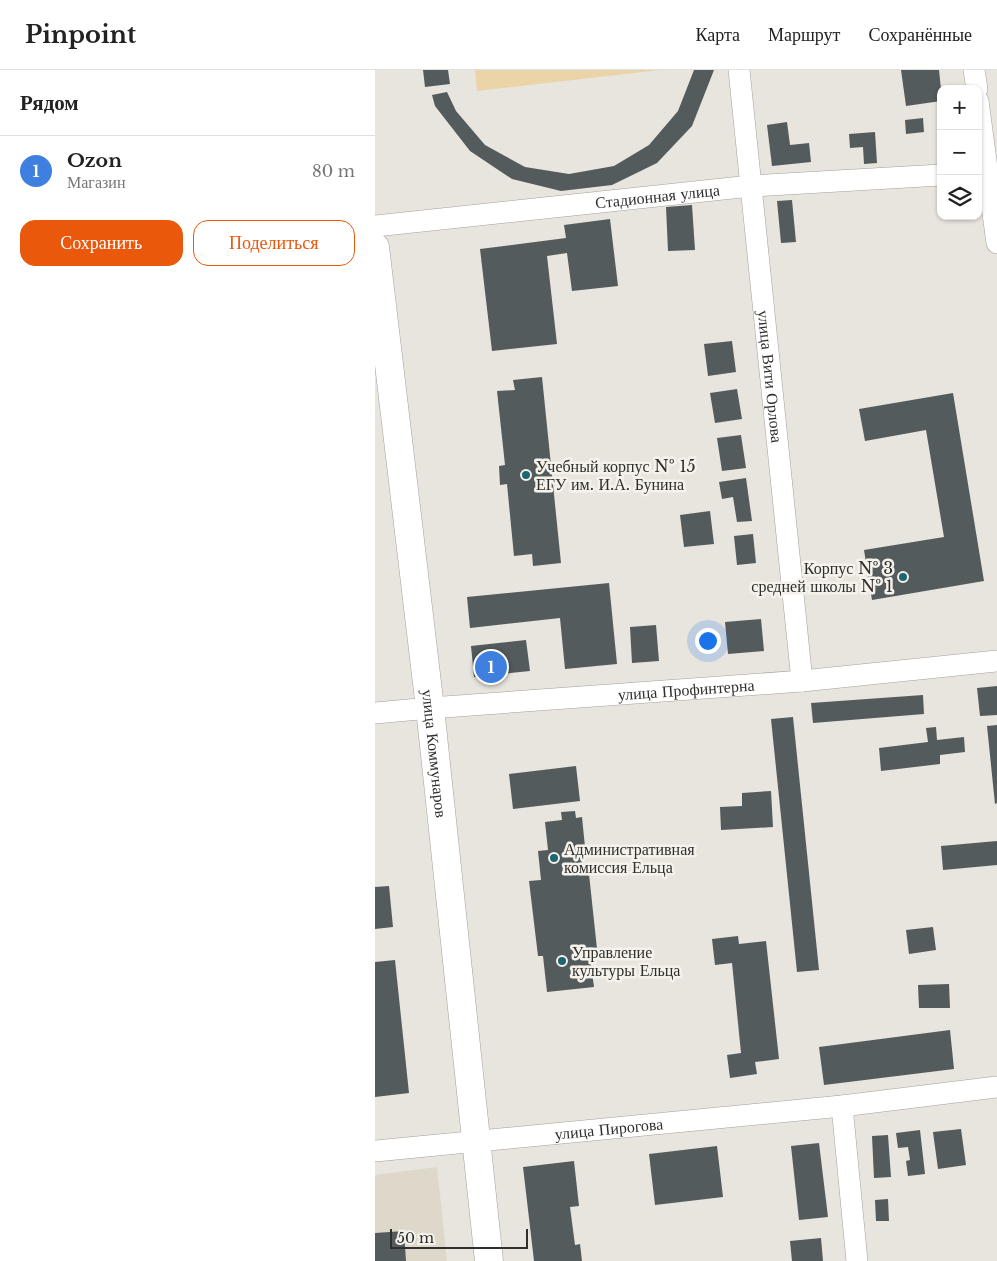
<!DOCTYPE html>
<html lang="ru">
<meta charset="utf-8">
<style>
:root{--surface:#fff;--page:#f6f6f6;--text:#222;--muted:#767676;--line:#e0e0e0;--accent:#ea580c}
body{margin:0;font-family:"Libre Baskerville",serif;background:var(--page);color:var(--text)}
.controls{position:absolute;right:15px;top:15px;display:grid;overflow:hidden;border-radius:10px;box-shadow:0 1px 4px #0004}
.controls button{width:45px;height:45px;display:grid;place-items:center;padding:0;border:0;border-bottom:1px solid var(--line);background:var(--surface);color:var(--text);font:25px sans-serif}
.scale{position:absolute;left:15px;bottom:12px;width:138px;box-sizing:border-box;padding-left:5px;border:2px solid #302f2d;border-top:0;font-size:14px;line-height:18px;white-space:nowrap;color:#302f2d;-webkit-text-stroke:4px #f5f2eb;paint-order:stroke}
.you{position:absolute;left:332px;top:570px;width:18px;height:18px;margin:-12px;border:4px solid #fff;border-radius:50%;background:#1a73e8;box-shadow:0 0 0 8px #1a73e833}
.badge{display:grid;place-items:center;width:32px;height:32px;border-radius:50%;background:var(--accent);color:#fff;font-size:16px;font-weight:700}
.pin{position:absolute;translate:-50% -50%;border:2px solid #fff;box-shadow:0 1px 5px #0006}
.list{margin:0;padding:0;list-style:none}
h2{display:flex;justify-content:space-between;align-items:center;height:65px;margin:0;padding:0 20px;font-size:21px}
h2 small{font-size:16px;font-weight:400;color:var(--muted)}
.list li{display:grid;grid-template-columns:32px 1fr auto;gap:15px;align-items:center;box-sizing:border-box;height:70px;padding:0 20px;border-top:1px solid var(--line)}
.list b{display:block;font-size:19px;white-space:nowrap}
.list p{margin:0;font-size:16px;white-space:nowrap;color:var(--muted)}
.list em{font-size:16px;font-style:normal;color:var(--muted)}
.actions{display:flex;gap:10px;padding:15px 20px}
.actions a{flex:1;padding:11px 0;border:1px solid var(--accent);border-radius:15px;text-align:center;font-size:18px;color:var(--accent)}
.actions .main{background:var(--accent);color:#fff}
.icon{flex:none;width:28px;height:28px;fill:none;stroke:currentColor;stroke-width:2;stroke-linecap:round;stroke-linejoin:round}
.map{position:relative;flex:none;width:622px;height:1191px;overflow:hidden}
header{display:flex;align-items:center;gap:30px;box-sizing:border-box;height:70px;padding:0 25px;background:var(--surface);border-bottom:1px solid var(--line)}
header strong{font-size:24px}
nav{display:flex;gap:28px;margin-inline-start:auto;font-size:18px}
main{display:flex}
aside{flex:1;background:var(--surface)}
.map>svg:first-child{display:block}
.built{fill:#ded8cb}
.green{fill:#ebd5a8}
.building{fill:#545b5c}
.lines{fill:none;stroke-linecap:round;stroke-linejoin:round}
.minor-casing{stroke:#a4a19b;stroke-width:22}
.secondary-casing{stroke:#a4a19b;stroke-width:29}
.minor{stroke:#fff;stroke-width:21}
.secondary{stroke:#fff;stroke-width:28}
.poi-dot{fill:#1d6772;stroke:#f5f2eb;stroke-width:2}
.labels{text-anchor:middle;stroke-width:5;stroke-linejoin:round;paint-order:stroke}
.street-label{font-size:16px;fill:#302f2d;stroke:#f5f2eb}
.poi-label{font-size:16px;fill:#302f2d;stroke:#f5f2eb;text-anchor:start}
</style>
<header>
<strong>Pinpoint</strong>
<nav><a>Карта</a><a>Маршрут</a><a>Сохранённые</a></nav>
</header>
<main>
<aside>
<h2>Рядом<small></small></h2>
<ul class="list">
<li><span class="badge" style="background:#3f7fe0">1</span><div><b>Ozon</b><p>Магазин</p></div><em>80 m</em></li>
</ul>
<div class="actions"><a class="main">Сохранить</a><a>Поделиться</a></div>
</aside>
<div class="map">
<svg width="622" height="1191" viewBox="0 0 622 1191">
<rect width="100%" height="100%" fill="#e8e4de"/>
<path class="built" d="M 62,1097 L 72,1191 L 0,1191 L 0,1105 Z"/>
<path class="green" d="M 100,0 L 285,0 L 102,21 Z"/>
<path class="building" d="M 48,0 L 73,0 L 75,14 L 50,17 Z
M 319,0 L 339,0 L 317,56 L 282,93 L 237,115 L 186,121 L 137,109 L 95,81 L 60,36 L 57,25 L 72,22 L 81,41 L 110,75 L 150,97 L 194,104 L 239,96 L 274,75 L 303,41 Z
M 526,0 L 564,0 L 566,19 L 566,31 L 531,36 Z
M 548,48 L 549,62 L 531,64 L 530,50 Z
M 412,52 L 415,75 L 434,73 L 436,92 L 397,96 L 392,55 Z
M 500,62 L 502,93 L 489,94 L 488,77 L 475,78 L 474,64 Z
M 417,130 L 421,172 L 406,173 L 402,131 Z
M 317,135 L 320,180 L 293,181 L 291,137 Z
M 235,149 L 243,216 L 197,221 L 192,183 L 172,186 L 182,274 L 117,281 L 105,179 L 191,168 L 189,155 Z
M 357,271 L 361,302 L 333,306 L 329,274 Z
M 167,307 L 186,493 L 158,496 L 157,484 L 139,486 L 132,414 L 125,415 L 124,396 L 130,395 L 122,321 L 140,320 L 138,310 Z
M 362,319 L 367,349 L 340,353 L 335,323 Z
M 578,323 L 609,511 L 497,530 L 489,480 L 569,467 L 551,360 L 490,371 L 484,339 Z
M 366,365 L 371,398 L 347,401 L 342,368 Z
M 371,408 L 377,451 L 362,452 L 358,427 L 347,429 L 344,412 Z
M 335,441 L 339,474 L 309,477 L 305,445 Z
M 378,464 L 381,493 L 362,495 L 359,466 Z
M 234,513 L 242,594 L 190,599 L 185,548 L 95,558 L 92,527 Z
M 386,549 L 389,581 L 353,584 L 350,552 Z
M 281,555 L 284,591 L 257,593 L 255,557 Z
M 151,570 L 155,601 L 99,607 L 96,576 Z
M 622,616 L 622,645 L 605,646 L 602,618 Z
M 548,625 L 549,644 L 438,653 L 436,633 Z
M 418,647 L 444,900 L 422,902 L 396,649 Z
M 622,655 L 622,733 L 620,734 L 612,656 Z
M 561,657 L 562,670 L 589,667 L 590,682 L 565,685 L 565,694 L 506,701 L 504,678 L 553,672 L 551,658 Z
M 201,696 L 205,731 L 138,739 L 134,704 Z
M 396,721 L 398,757 L 346,760 L 345,737 L 367,736 L 367,723 Z
M 200,741 L 201,748 L 207,747 L 210,777 L 205,777 L 208,805 L 214,804 L 222,879 L 214,880 L 219,917 L 172,922 L 168,886 L 163,886 L 154,811 L 166,810 L 163,781 L 173,780 L 170,752 L 187,750 L 186,742 Z
M 622,771 L 622,795 L 568,800 L 566,776 Z
M 14,816 L 18,857 L 0,859 L 0,817 Z
M 558,857 L 561,880 L 534,884 L 531,860 Z
M 363,866 L 364,874 L 391,871 L 404,989 L 380,992 L 382,1004 L 355,1008 L 352,985 L 366,983 L 357,893 L 340,895 L 337,869 Z
M 20,890 L 34,1023 L 0,1027 L 0,892 Z
M 574,914 L 575,938 L 544,938 L 543,915 Z
M 575,960 L 579,999 L 449,1015 L 444,977 Z
M 586,1059 L 591,1095 L 563,1099 L 558,1062 Z
M 545,1060 L 550,1104 L 533,1106 L 531,1091 L 535,1090 L 533,1077 L 523,1078 L 521,1063 Z
M 513,1065 L 516,1107 L 499,1108 L 497,1066 Z
M 444,1073 L 453,1147 L 424,1150 L 416,1076 Z
M 342,1076 L 348,1127 L 280,1135 L 274,1084 Z
M 199,1091 L 204,1136 L 195,1137 L 200,1175 L 205,1174 L 207,1191 L 159,1191 L 148,1097 Z
M 513,1129 L 514,1151 L 501,1151 L 500,1130 Z
M 29,1161 L 31,1191 L 0,1191 L 0,1163 Z
M 446,1168 L 448,1191 L 417,1191 L 415,1171 Z"/>
<g class="lines">
<defs>
<g id="minor">
<path id="s1" d="M 364,0 L 427,611"/>
<path d="M 599,0 L 602,19"/>
<path d="M 603,31 L 622,173"/>
<path id="s2" d="M 0,156 L 376,116 L 566,105"/>
<path id="s3" d="M 0,643 L 55,638 L 427,611 L 622,591"/>
<path d="M 467,1036 L 482,1191"/>
<path id="s4" d="M 0,1081 L 467,1036 L 622,1017"/>
</g>
<g id="secondary">
<path id="s5" d="M 0,177 L 55,638 L 114,1191"/>
</g>
</defs>
<use href="#minor" class="minor-casing"/>
<use href="#secondary" class="secondary-casing"/>
<use href="#minor" class="minor"/>
<use href="#secondary" class="secondary"/>
</g>
<g class="poi-dot">
<circle cx="151" cy="405" r="5"/>
<circle cx="528" cy="507" r="5"/>
<circle cx="179" cy="788" r="5"/>
<circle cx="187" cy="891" r="5"/>
</g>
<g class="labels">
<g class="street-label">
<text dy="6" stroke="none"><textPath href="#s2" startOffset="284">Стадионная улица</textPath></text>
<text dy="6" stroke="none"><textPath href="#s1" startOffset="308">улица Вити Орлова</textPath></text>
<text dy="6" stroke="none"><textPath href="#s3" startOffset="312">улица Профинтерна</textPath></text>
<text dy="6" stroke="none"><textPath href="#s5" startOffset="510">улица Коммунаров</textPath></text>
<text dy="6" stroke="none"><textPath href="#s4" startOffset="235">улица Пирогова</textPath></text>
</g>
<g class="poi-label">
<text x="161" y="402">Учебный корпус № 15<tspan x="161" dy="18">ЕГУ им. И.А. Бунина</tspan></text>
<text x="518" y="504" text-anchor="end">Корпус № 3<tspan x="518" dy="18">средней школы № 1</tspan></text>
<text x="189" y="785">Административная<tspan x="189" dy="18">комиссия Ельца</tspan></text>
<text x="197" y="888">Управление<tspan x="197" dy="18">культуры Ельца</tspan></text>
</g>
</g>
</svg>
<div class="controls">
<button>+</button>
<button>−</button>
<button><svg class="icon" aria-label="layers" viewBox="0 0 24 24"><path d="M12 4l9 5-9 5-9-5zM3 14l9 5 9-5"/></svg></button>
</div>
<div class="scale">50 m</div>
<div class="you"></div>
<div class="pin badge" style="left:116px;top:597px;background:#3f7fe0">1</div>
</div>
</main>
